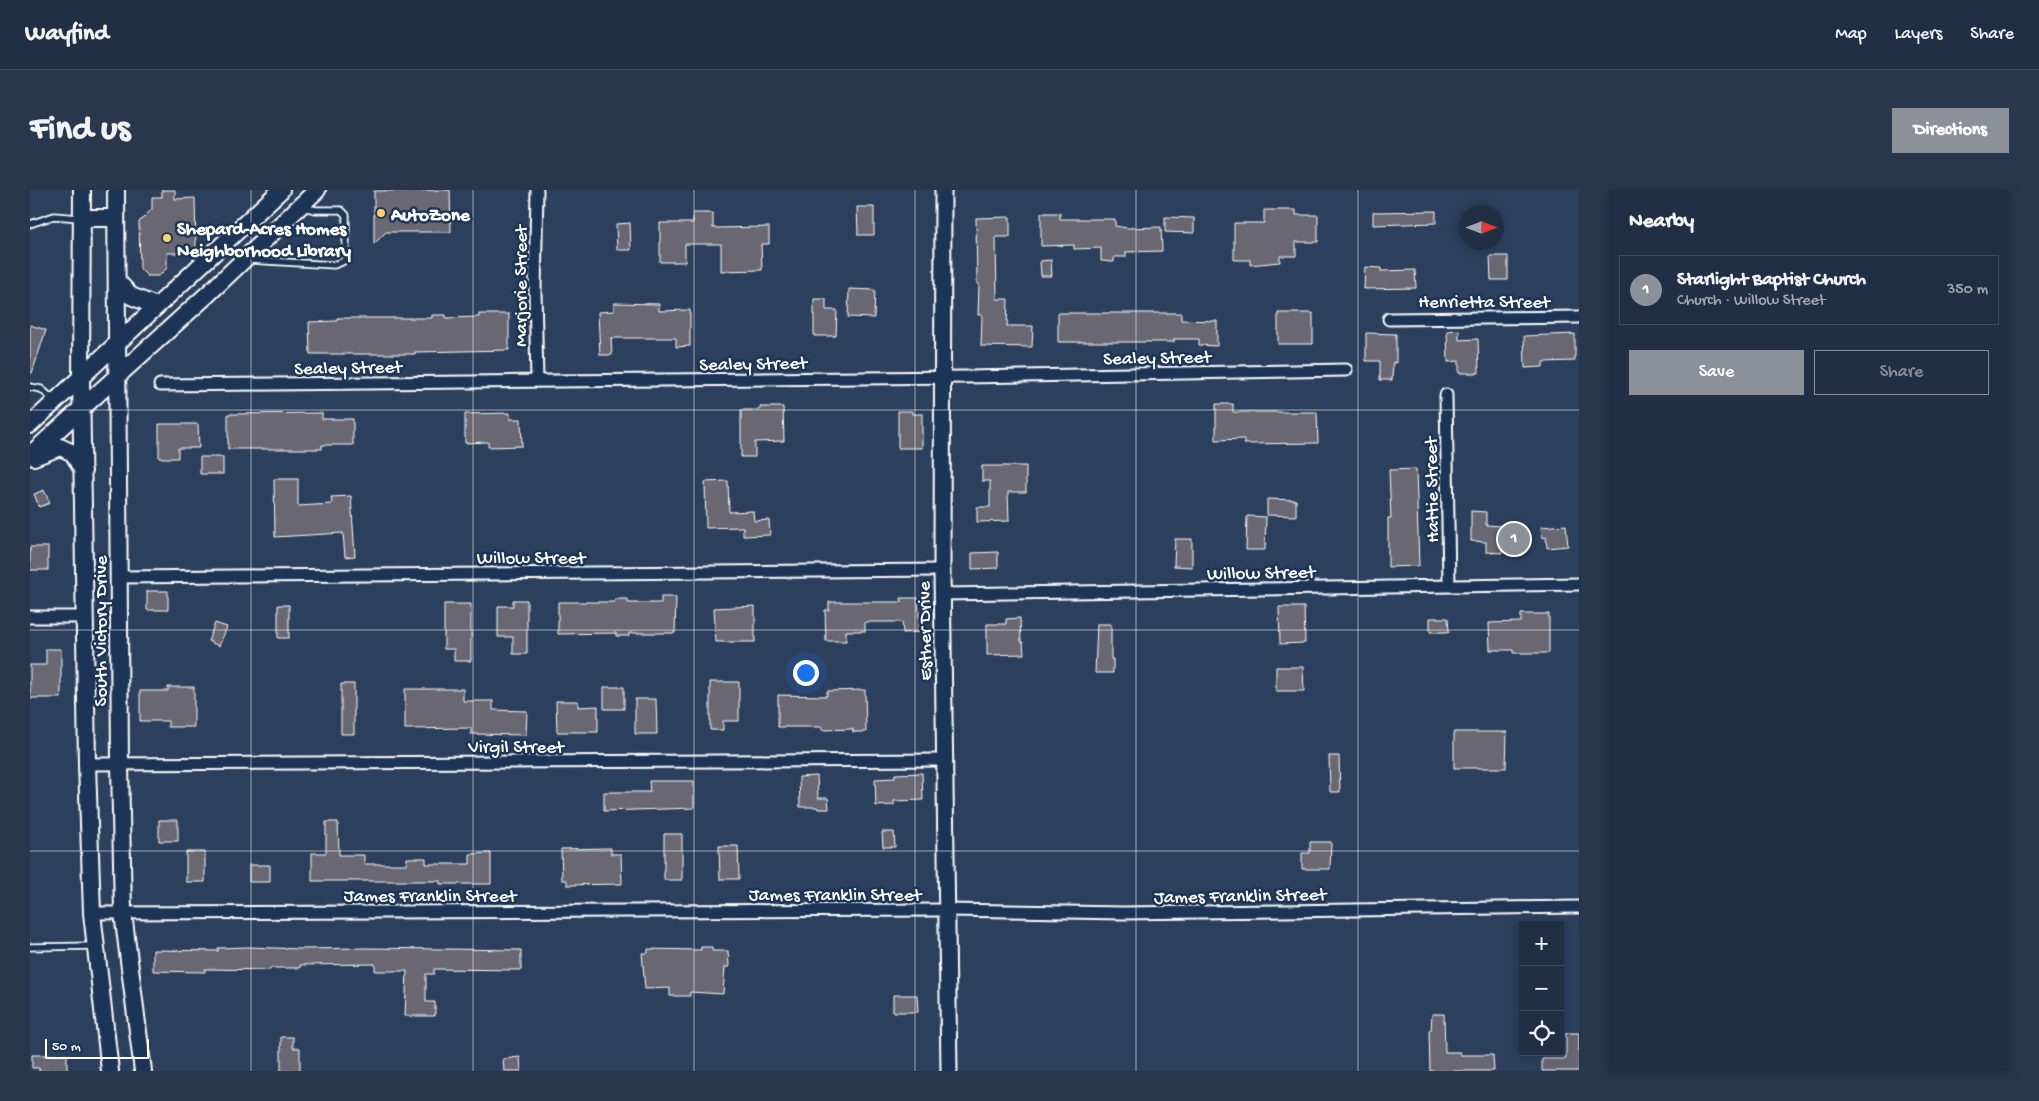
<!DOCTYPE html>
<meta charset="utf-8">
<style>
:root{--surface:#212f45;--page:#29374c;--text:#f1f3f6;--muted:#a2a9b3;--line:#3e4a5e;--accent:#8c9099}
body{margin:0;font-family:"Gochi Hand",sans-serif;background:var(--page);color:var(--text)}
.controls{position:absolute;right:15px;bottom:15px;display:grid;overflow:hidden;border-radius:0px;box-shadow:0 2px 12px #0003}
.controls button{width:45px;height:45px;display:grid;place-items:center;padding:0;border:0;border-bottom:1px solid var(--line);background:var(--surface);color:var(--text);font:25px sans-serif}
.compass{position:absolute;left:1429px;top:15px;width:45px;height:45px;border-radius:50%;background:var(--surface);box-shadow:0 2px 12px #0003;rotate:90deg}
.scale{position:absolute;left:15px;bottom:12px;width:104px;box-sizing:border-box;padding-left:5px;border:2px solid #fff;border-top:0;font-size:14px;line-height:18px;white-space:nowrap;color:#fff;-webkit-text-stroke:4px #1d3557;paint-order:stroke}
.you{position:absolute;left:775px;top:482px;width:18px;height:18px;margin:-12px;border:4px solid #fff;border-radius:50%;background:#1a73e8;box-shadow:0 0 0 8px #1a73e833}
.badge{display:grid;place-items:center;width:32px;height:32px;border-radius:50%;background:var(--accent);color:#fff;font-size:16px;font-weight:700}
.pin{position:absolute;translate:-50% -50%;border:2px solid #fff;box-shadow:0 1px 5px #0006}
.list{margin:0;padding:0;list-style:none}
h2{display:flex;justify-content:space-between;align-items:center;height:65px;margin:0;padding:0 20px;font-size:21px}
h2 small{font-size:16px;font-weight:400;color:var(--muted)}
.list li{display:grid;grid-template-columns:32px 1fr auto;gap:15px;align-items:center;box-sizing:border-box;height:70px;margin:0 10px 10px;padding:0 10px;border:1px solid var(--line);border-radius:0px}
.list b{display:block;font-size:19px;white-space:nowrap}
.list p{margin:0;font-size:16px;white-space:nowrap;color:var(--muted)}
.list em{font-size:16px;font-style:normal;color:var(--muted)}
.actions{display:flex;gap:10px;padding:15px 20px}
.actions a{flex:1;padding:11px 0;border:1px solid var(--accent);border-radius:0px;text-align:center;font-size:18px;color:var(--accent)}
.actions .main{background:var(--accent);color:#fff}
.icon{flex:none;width:28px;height:28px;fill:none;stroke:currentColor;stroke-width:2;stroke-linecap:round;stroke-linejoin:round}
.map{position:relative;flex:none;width:1549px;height:881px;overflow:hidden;border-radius:0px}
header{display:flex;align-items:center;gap:30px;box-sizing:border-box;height:70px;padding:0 25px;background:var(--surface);border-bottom:1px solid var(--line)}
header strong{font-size:24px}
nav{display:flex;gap:28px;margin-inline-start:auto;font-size:18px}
.intro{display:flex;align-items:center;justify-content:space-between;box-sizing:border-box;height:120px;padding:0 30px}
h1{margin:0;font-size:35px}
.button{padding:12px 22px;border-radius:0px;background:var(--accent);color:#fff;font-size:18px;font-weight:700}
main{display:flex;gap:30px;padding:0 30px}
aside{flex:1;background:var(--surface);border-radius:0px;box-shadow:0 2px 12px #0003}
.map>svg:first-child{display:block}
.building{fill:#696772;stroke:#fff}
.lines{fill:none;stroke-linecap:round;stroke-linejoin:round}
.service-casing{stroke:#fff;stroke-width:9}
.minor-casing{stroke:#fff;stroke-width:15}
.tertiary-casing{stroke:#fff;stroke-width:19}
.secondary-casing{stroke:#fff;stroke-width:20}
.service{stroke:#1d3557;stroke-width:5.5}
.minor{stroke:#1d3557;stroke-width:11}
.tertiary{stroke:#1d3557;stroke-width:15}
.secondary{stroke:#1d3557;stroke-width:16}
.grid{fill:none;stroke:#fff;stroke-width:1;stroke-opacity:0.55}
.poi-dot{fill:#ffd166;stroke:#1d3557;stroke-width:2}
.labels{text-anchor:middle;stroke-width:5;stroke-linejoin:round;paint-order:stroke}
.poi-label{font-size:19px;font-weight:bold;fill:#fff;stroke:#1d3557;text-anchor:start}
.street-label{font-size:19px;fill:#fff;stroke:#1d3557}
</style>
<header>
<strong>Wayfind</strong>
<nav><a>Map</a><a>Layers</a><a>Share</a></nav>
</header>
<div class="intro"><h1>Find us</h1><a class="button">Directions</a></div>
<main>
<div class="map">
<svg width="1549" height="881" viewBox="0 0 1549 881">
<rect width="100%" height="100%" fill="#2c3f5c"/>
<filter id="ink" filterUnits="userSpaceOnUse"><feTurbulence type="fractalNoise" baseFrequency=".02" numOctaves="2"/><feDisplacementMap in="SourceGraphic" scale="10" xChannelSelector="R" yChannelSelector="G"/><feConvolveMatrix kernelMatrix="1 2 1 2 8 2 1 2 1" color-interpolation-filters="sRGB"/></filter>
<g filter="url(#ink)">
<path class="building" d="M 132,0 L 145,0 L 145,9 L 165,8 L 166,63 L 137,63 L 137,78 L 129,86 L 117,86 L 110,79 L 109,32 L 122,19 L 122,7 L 132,7 Z
M 420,0 L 421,42 L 356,42 L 344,54 L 344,1 Z
M 827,17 L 844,17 L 844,45 L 828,45 Z
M 1234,20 L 1266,20 L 1266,25 L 1288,25 L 1288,52 L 1266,52 L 1266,66 L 1250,66 L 1250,72 L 1220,75 L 1220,70 L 1204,70 L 1204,33 L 1234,33 Z
M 1406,21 L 1406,33 L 1343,35 L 1343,22 Z
M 663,23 L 683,23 L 683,38 L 739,37 L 739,54 L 731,54 L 732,80 L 691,81 L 691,54 L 655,54 L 655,72 L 630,72 L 630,33 L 663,33 Z
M 1011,23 L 1030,23 L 1030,29 L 1085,29 L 1085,36 L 1097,38 L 1131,37 L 1132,61 L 1096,62 L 1096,67 L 1084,67 L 1084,72 L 1071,71 L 1071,58 L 1044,59 L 1044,55 L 1011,56 Z
M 980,27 L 980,47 L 966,47 L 967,109 L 978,109 L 977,136 L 1003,136 L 1002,157 L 951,156 L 952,125 L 948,125 L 949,94 L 947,94 L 946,28 Z
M 1135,27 L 1164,28 L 1164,43 L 1135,42 Z
M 600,33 L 601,60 L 587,60 L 586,34 Z
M 1460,66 L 1478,66 L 1478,90 L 1461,90 Z
M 1021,70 L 1022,86 L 1011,86 L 1010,71 Z
M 1335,77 L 1351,78 L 1351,81 L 1385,80 L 1386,98 L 1334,99 Z
M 819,99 L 845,100 L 844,128 L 818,127 Z
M 784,109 L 796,109 L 796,120 L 807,120 L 806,146 L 784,146 Z
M 584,113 L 629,114 L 629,121 L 660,120 L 660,156 L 646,157 L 646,148 L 581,148 L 582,165 L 570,165 L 568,122 L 584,121 Z
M 1028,123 L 1151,123 L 1151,130 L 1187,131 L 1187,156 L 1169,155 L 1169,149 L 1144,149 L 1144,152 L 1028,152 Z
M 1248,123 L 1283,123 L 1283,154 L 1248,154 Z
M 449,124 L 479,124 L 479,160 L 385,162 L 385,164 L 280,164 L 279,132 L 307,131 L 307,128 L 402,128 L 402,125 L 416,125 L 416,128 L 449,127 Z
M 0,135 L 16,140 L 2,183 L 0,183 Z
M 1429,140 L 1429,150 L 1448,149 L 1449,183 L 1429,183 L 1429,171 L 1418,172 L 1417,141 Z
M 1336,143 L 1366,144 L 1366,173 L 1363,172 L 1362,190 L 1350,190 L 1350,171 L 1336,171 Z
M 1545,144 L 1545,171 L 1513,172 L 1513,177 L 1495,178 L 1494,146 Z
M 1186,214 L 1203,214 L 1203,222 L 1287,222 L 1288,253 L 1214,254 L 1214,249 L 1186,250 Z
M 730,217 L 753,217 L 754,251 L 725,252 L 725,267 L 711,267 L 711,220 L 730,220 Z
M 868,221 L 882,221 L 882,224 L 892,224 L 892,258 L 868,258 Z
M 292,223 L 292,229 L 323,229 L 323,255 L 292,255 L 292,259 L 198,259 L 198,224 Z
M 480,223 L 480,229 L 491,229 L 492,256 L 458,257 L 458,252 L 435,253 L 435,224 Z
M 129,234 L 168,234 L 169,258 L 148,258 L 148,268 L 129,268 Z
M 170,267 L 193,267 L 193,284 L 170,284 Z
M 952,276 L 996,276 L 996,302 L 978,302 L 979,331 L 947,332 L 947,317 L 960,317 L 960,291 L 952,291 Z
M 1386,279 L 1389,376 L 1358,377 L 1358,328 L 1361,328 L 1359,280 Z
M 244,289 L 268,289 L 268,316 L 302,314 L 301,307 L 321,306 L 325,366 L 315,367 L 313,343 L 245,347 Z
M 698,291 L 699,322 L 723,321 L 724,331 L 739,330 L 740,345 L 713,346 L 713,337 L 676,338 L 675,292 Z
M 14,300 L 20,313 L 9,317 L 4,304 Z
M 1237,309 L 1266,310 L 1266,326 L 1237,325 Z
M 1441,321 L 1456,322 L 1456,335 L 1473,336 L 1472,363 L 1456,362 L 1456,352 L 1441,351 Z
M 1217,326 L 1236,327 L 1235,360 L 1216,360 Z
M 1536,335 L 1538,356 L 1517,358 L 1516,347 L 1512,348 L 1511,337 Z
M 1145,349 L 1162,349 L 1162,377 L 1144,376 Z
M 0,357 L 18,357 L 18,380 L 0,380 Z
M 968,362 L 968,378 L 942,379 L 942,363 Z
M 117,401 L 138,401 L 138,420 L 117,420 Z
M 631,407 L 646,407 L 645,443 L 599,443 L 599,446 L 586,446 L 586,443 L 528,444 L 528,412 L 585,412 L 585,409 L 598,409 L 598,413 L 631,413 Z
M 871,408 L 888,408 L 890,442 L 873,443 L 872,432 L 835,432 L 835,441 L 816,441 L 816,451 L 796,451 L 795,420 L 799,420 L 799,412 L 872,412 Z
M 483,410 L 497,410 L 497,464 L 483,464 L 483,447 L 468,447 L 468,416 L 483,416 Z
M 414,414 L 441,414 L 441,471 L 424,471 L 424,459 L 414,459 Z
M 248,415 L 259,415 L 259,448 L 248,448 Z
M 725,416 L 725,452 L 686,452 L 684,418 Z
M 1249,417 L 1274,417 L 1275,453 L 1250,454 Z
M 1491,424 L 1519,424 L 1519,463 L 1483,463 L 1483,460 L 1460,460 L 1459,433 L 1491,432 Z
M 990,428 L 991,452 L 993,452 L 994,464 L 957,465 L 957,434 L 976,434 L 976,429 Z
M 1400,428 L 1418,428 L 1419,442 L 1400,442 Z
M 185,433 L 197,437 L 189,456 L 178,451 Z
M 1067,434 L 1081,434 L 1081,469 L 1083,469 L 1083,483 L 1065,483 Z
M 16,459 L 31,459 L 31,508 L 0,508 L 0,475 L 16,475 Z
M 1246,477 L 1273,477 L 1274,501 L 1246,501 Z
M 680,492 L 709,492 L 709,531 L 693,531 L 693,540 L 680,540 Z
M 311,494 L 324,494 L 324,544 L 311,544 Z
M 138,497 L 164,497 L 164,537 L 138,537 L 138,531 L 110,531 L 110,501 L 138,501 Z
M 574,497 L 594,497 L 594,519 L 574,519 Z
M 375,499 L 433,499 L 433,511 L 463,511 L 463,520 L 497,521 L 496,545 L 441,544 L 441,538 L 375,539 Z
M 835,500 L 836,542 L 823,542 L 823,539 L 792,540 L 792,537 L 748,537 L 748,505 L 797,506 L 797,501 Z
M 605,509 L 626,509 L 627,544 L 605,544 Z
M 526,511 L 548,511 L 548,517 L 568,516 L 568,542 L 527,542 Z
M 1424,542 L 1477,542 L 1476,578 L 1424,578 Z
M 1299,566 L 1309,566 L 1310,602 L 1300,602 Z
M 892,583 L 893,610 L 864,611 L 864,615 L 846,616 L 845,589 L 865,588 L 865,584 Z
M 787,586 L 788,608 L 798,608 L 799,619 L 788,619 L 787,617 L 770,617 L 769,587 Z
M 619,591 L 664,591 L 664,618 L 574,621 L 574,602 L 620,602 Z
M 129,630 L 148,630 L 148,651 L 129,651 Z
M 296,632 L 308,632 L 309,665 L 334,665 L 334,674 L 377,674 L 377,668 L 396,668 L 396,674 L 440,674 L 440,664 L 461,663 L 461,694 L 410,694 L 410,691 L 282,691 L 282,663 L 296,663 Z
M 852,642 L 864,642 L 865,657 L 853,657 Z
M 634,644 L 652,644 L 652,690 L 634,690 Z
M 1280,652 L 1301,652 L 1300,679 L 1272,679 L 1272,663 L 1280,663 Z
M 689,656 L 708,656 L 709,689 L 690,689 Z
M 581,658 L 581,664 L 591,664 L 592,694 L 537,695 L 537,690 L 532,690 L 531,659 Z
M 156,662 L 175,662 L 175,692 L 156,692 Z
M 219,675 L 240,675 L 240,692 L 219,692 Z
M 218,757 L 270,759 L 334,758 L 491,760 L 491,780 L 404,779 L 404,784 L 396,784 L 396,812 L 405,812 L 405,826 L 375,826 L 377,781 L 345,781 L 345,774 L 270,775 L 270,778 L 240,778 L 240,780 L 175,779 L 175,782 L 123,781 L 123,760 L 188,761 L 188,758 Z
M 671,757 L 682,757 L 682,761 L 698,761 L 699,777 L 695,777 L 693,804 L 660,802 L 660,806 L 640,806 L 640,798 L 615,799 L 612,763 L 618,763 L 618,759 L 671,760 Z
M 863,805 L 887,805 L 888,822 L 863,822 Z
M 1402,824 L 1414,824 L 1415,862 L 1430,862 L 1431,865 L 1463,865 L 1464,881 L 1400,881 L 1399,840 L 1401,840 Z
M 1536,843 L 1549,843 L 1549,881 L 1512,881 L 1512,869 L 1536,869 Z
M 251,847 L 263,847 L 263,858 L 270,858 L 270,881 L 251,881 Z
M 2,865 L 37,865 L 37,881 L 9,881 L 9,878 L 2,878 Z
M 490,867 L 491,881 L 474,881 L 473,869 Z"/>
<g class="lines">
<defs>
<path id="service" d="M 0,34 L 24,26 L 50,28
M 220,70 L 304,75 L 312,72 L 316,68 L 316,25 L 311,20 L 286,20 L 272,17
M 0,197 L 11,199 L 24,210
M 0,757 L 65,756"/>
<path id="minor" d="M 507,0 L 505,100 L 507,191
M 1359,129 L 1549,127
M 130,195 L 936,187 L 1316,180
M 1416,205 L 1419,395
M 90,387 L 912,380
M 913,404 L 1549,394
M 0,427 L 54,427
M 57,574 L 915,570
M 62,723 L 917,720 L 1092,723 L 1549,717"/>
<path id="tertiary" d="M 913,0 L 912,380 L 919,881"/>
<path id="secondary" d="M 52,0 L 51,188 L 57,574 L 62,723 L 80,881
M 86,0 L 90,574 L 93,723 L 113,881
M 52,28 L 86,28
M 87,91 L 101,106 L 126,116
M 0,235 L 251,0
M 0,265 L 178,104 L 287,0
M 4,267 L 30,257 L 43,263 L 53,281"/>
</defs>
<use href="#service" class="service-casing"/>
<use href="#minor" class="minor-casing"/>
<use href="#tertiary" class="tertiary-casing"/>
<use href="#secondary" class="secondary-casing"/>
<use href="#service" class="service"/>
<use href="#minor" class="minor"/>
<use href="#tertiary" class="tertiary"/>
<use href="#secondary" class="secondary"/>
</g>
</g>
<path class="grid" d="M 221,0 L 221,881M 443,0 L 443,881M 664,0 L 664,881M 885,0 L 885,881M 1106,0 L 1106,881M 1328,0 L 1328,881M 0,220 L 1549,220M 0,440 L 1549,440M 0,661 L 1549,661"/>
<g class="poi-dot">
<circle cx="351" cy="23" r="5"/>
<circle cx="137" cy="48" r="5"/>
</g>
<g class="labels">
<g class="poi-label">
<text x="361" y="30">AutoZone</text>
<text x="147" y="44">Shepard-Acres Homes<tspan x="147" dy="22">Neighborhood Library</tspan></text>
</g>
<g class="street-label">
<text transform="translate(489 96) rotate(-90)" y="7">Marjorie Street</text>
<text x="1454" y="117">Henrietta Street</text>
<text transform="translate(1127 166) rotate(-1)" y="7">Sealey Street</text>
<text transform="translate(723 172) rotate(-1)" y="7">Sealey Street</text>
<text transform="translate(318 176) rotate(-1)" y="7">Sealey Street</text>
<text transform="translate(1400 300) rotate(-91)" y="7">Hattie Street</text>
<text x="501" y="373">Willow Street</text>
<text transform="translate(1231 381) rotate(-1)" y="7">Willow Street</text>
<text transform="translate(69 441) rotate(-90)" y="7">South Victory Drive</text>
<text transform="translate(893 441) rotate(-91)" y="7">Esther Drive</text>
<text x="486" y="562">Virgil Street</text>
<text x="805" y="710">James Franklin Street</text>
<text x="400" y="711">James Franklin Street</text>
<text transform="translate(1210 704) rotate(-1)" y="7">James Franklin Street</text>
</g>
</g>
</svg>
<div class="controls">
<button>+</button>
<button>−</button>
<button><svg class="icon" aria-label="locate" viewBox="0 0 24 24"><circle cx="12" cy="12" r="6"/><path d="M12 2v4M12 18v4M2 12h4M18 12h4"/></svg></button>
</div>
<svg class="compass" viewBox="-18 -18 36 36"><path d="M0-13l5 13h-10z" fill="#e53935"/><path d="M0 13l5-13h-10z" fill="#a2a9b3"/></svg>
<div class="scale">50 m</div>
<div class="you"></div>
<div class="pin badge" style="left:1484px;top:349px">1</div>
</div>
<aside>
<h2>Nearby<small></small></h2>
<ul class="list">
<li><span class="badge">1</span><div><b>Starlight Baptist Church</b><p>Church · Willow Street</p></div><em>350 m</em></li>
</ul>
<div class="actions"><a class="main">Save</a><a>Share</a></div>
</aside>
</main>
